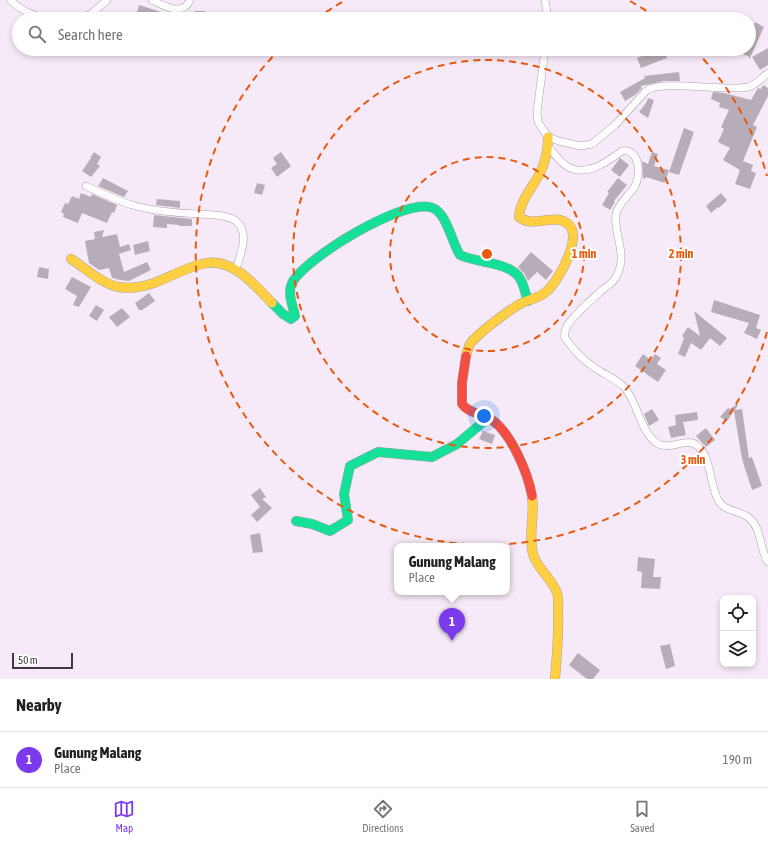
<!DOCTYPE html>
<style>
:root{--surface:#fff;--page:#f6f6f6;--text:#202124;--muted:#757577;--line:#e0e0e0;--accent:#7c3aed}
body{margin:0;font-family:"Asap Condensed",sans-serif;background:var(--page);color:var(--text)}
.controls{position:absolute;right:12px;bottom:12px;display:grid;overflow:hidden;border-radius:8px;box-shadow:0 2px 6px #0003}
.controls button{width:36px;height:36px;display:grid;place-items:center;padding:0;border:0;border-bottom:1px solid var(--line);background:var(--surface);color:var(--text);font:20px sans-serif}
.scale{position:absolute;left:12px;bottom:10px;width:61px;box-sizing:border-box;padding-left:4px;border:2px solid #413842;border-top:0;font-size:11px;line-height:14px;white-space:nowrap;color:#413842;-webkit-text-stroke:3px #fff;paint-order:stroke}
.you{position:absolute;left:484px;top:416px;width:14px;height:14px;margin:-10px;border:3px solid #fff;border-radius:50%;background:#1a73e8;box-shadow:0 0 0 6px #1a73e833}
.badge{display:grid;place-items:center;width:26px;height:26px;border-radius:50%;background:var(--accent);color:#fff;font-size:13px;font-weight:700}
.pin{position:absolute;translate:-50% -33px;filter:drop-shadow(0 1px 2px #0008)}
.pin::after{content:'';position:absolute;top:21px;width:14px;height:12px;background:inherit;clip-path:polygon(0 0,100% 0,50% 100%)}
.popup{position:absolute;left:394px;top:543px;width:116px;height:52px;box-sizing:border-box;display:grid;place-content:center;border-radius:8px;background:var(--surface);filter:drop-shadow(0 1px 3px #0005);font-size:13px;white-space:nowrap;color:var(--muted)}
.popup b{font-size:15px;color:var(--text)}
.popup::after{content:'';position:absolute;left:50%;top:100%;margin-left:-8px;border:8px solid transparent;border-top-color:var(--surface)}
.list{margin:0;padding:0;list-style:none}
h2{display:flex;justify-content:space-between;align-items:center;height:52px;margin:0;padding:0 16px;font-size:17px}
h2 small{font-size:13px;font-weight:400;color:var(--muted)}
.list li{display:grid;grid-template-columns:26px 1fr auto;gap:12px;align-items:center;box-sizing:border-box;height:56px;padding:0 16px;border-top:1px solid var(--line)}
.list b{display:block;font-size:15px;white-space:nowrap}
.list p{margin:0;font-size:13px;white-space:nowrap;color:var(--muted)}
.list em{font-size:13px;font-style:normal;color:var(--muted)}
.icon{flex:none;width:22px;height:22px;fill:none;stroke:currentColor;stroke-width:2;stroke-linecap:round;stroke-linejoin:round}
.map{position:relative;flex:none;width:768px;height:679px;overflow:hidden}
.search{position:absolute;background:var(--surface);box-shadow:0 2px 6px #0003;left:12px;right:12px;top:12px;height:44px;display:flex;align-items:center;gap:10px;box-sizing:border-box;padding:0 14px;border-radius:22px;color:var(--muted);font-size:15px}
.sheet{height:108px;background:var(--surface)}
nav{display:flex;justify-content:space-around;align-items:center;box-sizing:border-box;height:56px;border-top:1px solid var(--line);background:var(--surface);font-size:11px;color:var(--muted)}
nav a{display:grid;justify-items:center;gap:2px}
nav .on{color:var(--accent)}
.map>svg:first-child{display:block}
.building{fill:#b7adb8}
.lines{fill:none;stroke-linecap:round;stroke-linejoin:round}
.street-casing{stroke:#a9a0aa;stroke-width:8}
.fast-casing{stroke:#a9a0aa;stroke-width:10}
.slow-casing{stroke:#a9a0aa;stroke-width:10}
.jam-casing{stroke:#a9a0aa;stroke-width:10}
.street{stroke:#fefcfe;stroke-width:7}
.fast{stroke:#16e098;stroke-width:9}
.slow{stroke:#ffcf43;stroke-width:9}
.jam{stroke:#f24e42;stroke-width:9}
.ring{fill:none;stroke:#e8590c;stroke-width:2;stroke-dasharray:7 5}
.centre{fill:#e8590c;stroke:#fff;stroke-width:2}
.ring-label{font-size:12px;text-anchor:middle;font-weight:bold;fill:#e8590c;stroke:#fff;stroke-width:4;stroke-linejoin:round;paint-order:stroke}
</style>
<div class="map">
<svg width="768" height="679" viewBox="0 0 768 679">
<rect width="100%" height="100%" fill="#f7eaf8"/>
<path class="building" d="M 139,5 L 161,12 L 159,19 L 135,19 Z
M 194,11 L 205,11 L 205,19 L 195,19 Z
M 100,12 L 117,18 L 117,19 L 93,19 Z
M 755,22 L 764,27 L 749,60 L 749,57 L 734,49 L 749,49 L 749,35 Z
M 768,48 L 768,65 L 760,70 L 752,57 Z
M 660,49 L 664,49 L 667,58 L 641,68 L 637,58 Z
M 679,72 L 680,81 L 664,81 L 641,86 L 642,88 L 635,95 L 625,101 L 620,92 L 645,78 L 644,76 Z
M 763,85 L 768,88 L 768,96 L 753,125 L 757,127 L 743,161 L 753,165 L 751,171 L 756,173 L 750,189 L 735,184 L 740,170 L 723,160 L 730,148 L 718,142 L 724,129 L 721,127 L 729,110 L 719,107 L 720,103 L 711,99 L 713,92 L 724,93 L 751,100 L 758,88 L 761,89 Z
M 648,98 L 654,100 L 648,118 L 639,112 L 646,103 Z
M 684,128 L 694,132 L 679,175 L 669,172 Z
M 94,152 L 101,157 L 97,164 L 100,166 L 91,177 L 82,171 L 91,158 L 90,158 Z
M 281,152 L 291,166 L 277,177 L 271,168 L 277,164 L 273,158 Z
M 652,152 L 658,154 L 654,166 L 669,170 L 665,183 L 646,177 L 645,179 L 643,178 L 642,161 L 648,164 Z
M 620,158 L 629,165 L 620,177 L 611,170 Z
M 103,178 L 128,191 L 124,197 L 98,186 Z
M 618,178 L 627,185 L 614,201 L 615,202 L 610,210 L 602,205 L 609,193 L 607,192 Z
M 257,183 L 265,185 L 262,195 L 254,193 Z
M 81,193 L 91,197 L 92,194 L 117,205 L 114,213 L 112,212 L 107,223 L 82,213 L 78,223 L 63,217 L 64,214 L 61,212 L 65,203 L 68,204 L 72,196 L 79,199 Z
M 721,193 L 727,200 L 719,208 L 718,207 L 711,213 L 706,206 Z
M 157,199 L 180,201 L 180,208 L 156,205 Z
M 154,215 L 192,219 L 192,226 L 179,226 L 179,225 L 167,224 L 167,228 L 153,227 Z
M 104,230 L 102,237 L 117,234 L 120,247 L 129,244 L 131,250 L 119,254 L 124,272 L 147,262 L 151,270 L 129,281 L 120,280 L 112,278 L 109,268 L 99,270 L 89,263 L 85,241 L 95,239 L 94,232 Z
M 148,241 L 150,251 L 135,255 L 133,245 Z
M 531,252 L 553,271 L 546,280 L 537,272 L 528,281 L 524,273 L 518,267 Z
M 39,267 L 49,269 L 48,279 L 37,277 Z
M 72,277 L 91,287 L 79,307 L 73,305 L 77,296 L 65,289 Z
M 149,293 L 155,301 L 142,310 L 139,310 L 135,303 Z
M 714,300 L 760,315 L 756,328 L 761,330 L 757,339 L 744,333 L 749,323 L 711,312 Z
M 96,305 L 104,310 L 97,321 L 89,316 Z
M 122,308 L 130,317 L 117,327 L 109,317 Z
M 694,311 L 727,338 L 720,346 L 710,338 L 701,350 L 691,343 L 685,357 L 678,354 L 684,338 L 682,336 L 688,327 L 700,336 Z
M 643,354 L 651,360 L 655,354 L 661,358 L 657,364 L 666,370 L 658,382 L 635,366 Z
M 737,404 L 738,405 L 735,410 L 742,409 L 749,458 L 752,457 L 762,486 L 752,490 L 742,459 L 734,411 L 727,421 L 720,417 L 728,408 L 730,409 Z
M 652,409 L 659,420 L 649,426 L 644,414 Z
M 697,412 L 698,420 L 683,422 L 686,435 L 671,438 L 668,427 L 676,425 L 675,415 Z
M 706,428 L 715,440 L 706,447 L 696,436 Z
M 483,431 L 495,435 L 492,444 L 479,439 Z
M 260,488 L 266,497 L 262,499 L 272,508 L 257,522 L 251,515 L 260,507 L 251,495 Z
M 260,533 L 263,552 L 253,553 L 250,535 Z
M 638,557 L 655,559 L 653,577 L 661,577 L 660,589 L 641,588 L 642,572 L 637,571 Z
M 670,644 L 675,666 L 666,669 L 660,646 Z
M 578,653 L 600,670 L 593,679 L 587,679 L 569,665 Z"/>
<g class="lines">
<defs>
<path id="street" d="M 10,0 C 21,11 33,16 48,19
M 152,0 C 164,6 183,17 190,0
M 545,0 L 548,19
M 78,19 L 91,14 L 107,0
M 545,49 L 537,112 L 538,122 L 548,137 L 559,141 L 580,146 L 592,144 L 616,124 L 646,91 C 661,79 726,92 748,87 C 757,85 761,78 768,73
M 548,146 C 554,153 561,164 570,168 C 589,176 608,161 622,151 C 640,148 641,175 635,186 C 629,196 619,202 616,214 C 613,234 629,255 616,277 C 613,283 606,287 601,291 C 591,300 573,316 567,326 C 565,330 564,334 565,338 C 573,349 584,361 595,368 C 605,375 617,379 625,388 C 637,402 641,433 657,443 C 670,452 686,436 698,446 C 711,458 710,485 718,500 C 724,512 740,510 749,518 C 762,528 759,549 768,562
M 86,186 C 101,193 116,200 132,205 C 153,211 176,213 199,214 C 210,215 228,214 237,222 C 250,233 240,256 236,269"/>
<path id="fast" d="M 272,303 L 283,314 L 291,319 L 295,316 C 293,306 287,294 292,283 C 305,258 406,196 433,208 C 447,214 452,243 460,255 C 477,263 508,262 519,277 C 524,284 525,293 528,301
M 296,521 L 312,524 L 330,531 L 348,520 L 344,494 L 350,466 L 378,452 L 432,457 L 457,444 L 488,418"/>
<path id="slow" d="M 71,259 C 85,268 101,283 118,287 C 130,289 142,287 154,283 C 170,277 185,268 202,264 C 231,256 254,284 272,303
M 466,356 C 467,352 468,348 470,344 C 477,334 510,309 522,303 C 530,299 540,298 547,291 C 559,280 583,237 568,224 C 554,212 534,229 519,217 C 520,200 534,186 541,171 C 546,160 548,149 548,137
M 532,496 C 535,515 528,535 533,554 C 537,569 552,578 557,593 C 559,598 558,606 558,611 C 559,634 557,656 555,679"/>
<path id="jam" d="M 466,356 L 462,383 L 462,404 C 469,414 483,413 492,420 C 511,433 528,473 532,496"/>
</defs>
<use href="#street" class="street-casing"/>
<use href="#fast" class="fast-casing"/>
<use href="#slow" class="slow-casing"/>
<use href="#jam" class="jam-casing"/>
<use href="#street" class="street"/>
<use href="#fast" class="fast"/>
<use href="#slow" class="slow"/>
<use href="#jam" class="jam"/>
</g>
<g class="ring">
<circle cx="487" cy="254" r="97"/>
<circle cx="487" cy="254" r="194"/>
<path d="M767 332A291 291 0 1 1 279 50M316 19A291 291 0 0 1 344 1M630 1A291 291 0 0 1 658 19M695 50A291 291 0 0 1 767 176"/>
</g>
<circle cx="487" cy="254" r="6" class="centre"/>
<g class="ring-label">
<text x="584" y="258">1 min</text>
<text x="681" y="258">2 min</text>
<text x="693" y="464">3 min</text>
</g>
</svg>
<div class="controls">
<button><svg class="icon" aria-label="locate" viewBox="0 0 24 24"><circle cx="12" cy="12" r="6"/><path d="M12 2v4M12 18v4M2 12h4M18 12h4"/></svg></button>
<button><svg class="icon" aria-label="layers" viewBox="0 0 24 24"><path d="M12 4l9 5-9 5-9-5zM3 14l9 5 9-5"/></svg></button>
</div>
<div class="scale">50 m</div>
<div class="you"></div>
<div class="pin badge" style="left:452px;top:641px">1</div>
<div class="popup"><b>Gunung Malang</b>Place</div>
<div class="search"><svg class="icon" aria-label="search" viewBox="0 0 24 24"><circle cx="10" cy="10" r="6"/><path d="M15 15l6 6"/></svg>Search here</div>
</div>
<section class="sheet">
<h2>Nearby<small></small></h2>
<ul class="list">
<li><span class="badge">1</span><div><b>Gunung Malang</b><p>Place</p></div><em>190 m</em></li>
</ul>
</section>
<nav>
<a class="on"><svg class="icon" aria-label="map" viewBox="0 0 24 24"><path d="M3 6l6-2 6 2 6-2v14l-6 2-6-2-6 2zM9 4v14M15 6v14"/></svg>Map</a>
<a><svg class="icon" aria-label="directions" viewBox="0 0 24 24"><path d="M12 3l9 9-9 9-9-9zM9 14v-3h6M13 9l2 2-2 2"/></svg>Directions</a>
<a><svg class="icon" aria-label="saved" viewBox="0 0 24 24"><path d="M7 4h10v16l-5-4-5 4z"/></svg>Saved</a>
</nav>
